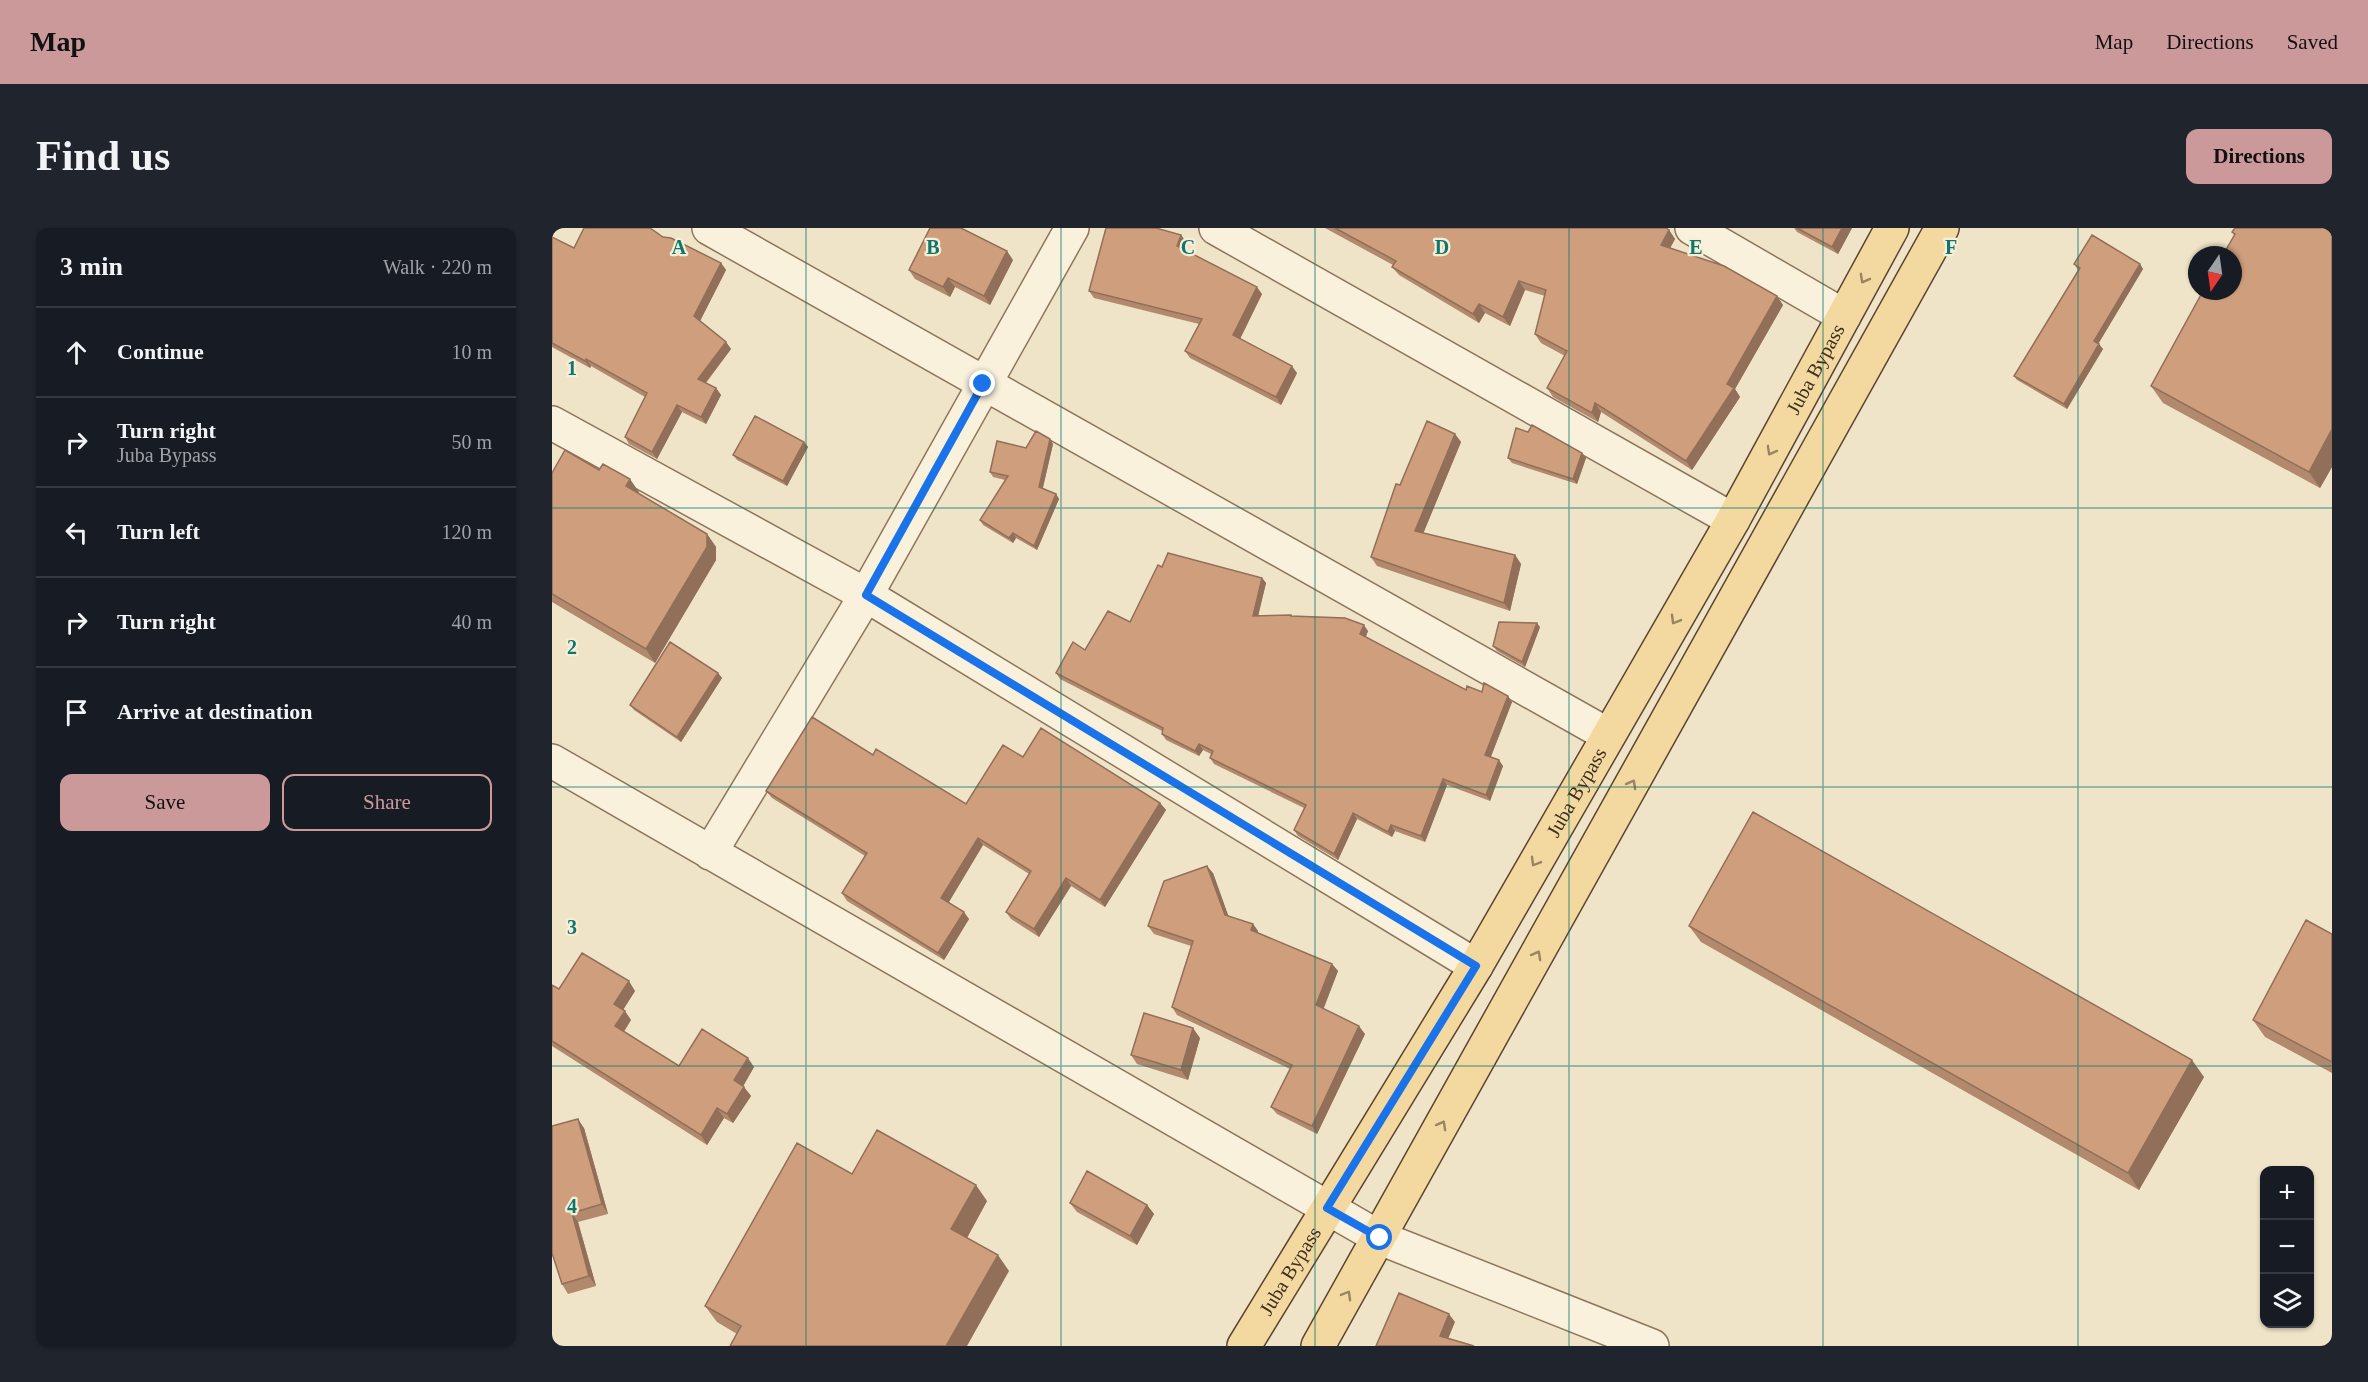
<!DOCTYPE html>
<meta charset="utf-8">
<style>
:root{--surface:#171b24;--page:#20242c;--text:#f1f3f6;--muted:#9ea1a6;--line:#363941;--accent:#cc999b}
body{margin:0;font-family:"Times New Roman",serif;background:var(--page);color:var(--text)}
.controls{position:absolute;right:18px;bottom:18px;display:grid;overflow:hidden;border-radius:12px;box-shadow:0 2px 4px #0004}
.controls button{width:54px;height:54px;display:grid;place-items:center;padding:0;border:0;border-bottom:2px solid var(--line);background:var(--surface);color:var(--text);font:30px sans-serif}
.compass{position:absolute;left:1636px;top:18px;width:54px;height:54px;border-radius:50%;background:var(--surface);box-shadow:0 2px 4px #0004;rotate:193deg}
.stop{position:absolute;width:18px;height:18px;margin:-14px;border:4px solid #1a73e8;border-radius:50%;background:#fff}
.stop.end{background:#1a73e8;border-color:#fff;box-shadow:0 2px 6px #0008}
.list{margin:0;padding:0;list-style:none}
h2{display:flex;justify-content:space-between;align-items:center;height:78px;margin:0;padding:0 24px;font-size:26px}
h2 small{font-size:20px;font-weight:400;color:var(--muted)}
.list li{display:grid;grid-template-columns:39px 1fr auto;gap:18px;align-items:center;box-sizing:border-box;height:90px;padding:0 24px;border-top:2px solid var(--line)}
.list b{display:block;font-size:22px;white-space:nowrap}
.list p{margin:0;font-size:20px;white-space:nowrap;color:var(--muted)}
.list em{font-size:20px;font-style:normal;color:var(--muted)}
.actions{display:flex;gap:12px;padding:18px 24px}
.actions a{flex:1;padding:14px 0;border:2px solid var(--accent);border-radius:12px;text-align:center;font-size:21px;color:var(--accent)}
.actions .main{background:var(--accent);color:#111}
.icon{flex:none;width:33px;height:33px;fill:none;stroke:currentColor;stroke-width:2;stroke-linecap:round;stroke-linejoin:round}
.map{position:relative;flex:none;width:1780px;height:1118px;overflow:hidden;border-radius:12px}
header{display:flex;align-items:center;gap:36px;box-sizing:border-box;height:84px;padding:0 30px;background:var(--accent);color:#111}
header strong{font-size:28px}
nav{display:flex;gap:33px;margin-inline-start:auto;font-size:21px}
.intro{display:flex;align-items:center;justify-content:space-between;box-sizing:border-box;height:144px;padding:0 36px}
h1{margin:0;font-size:42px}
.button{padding:15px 27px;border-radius:12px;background:var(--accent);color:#111;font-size:21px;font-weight:700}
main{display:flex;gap:36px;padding:0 36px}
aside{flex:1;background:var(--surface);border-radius:12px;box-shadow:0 2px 4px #0004}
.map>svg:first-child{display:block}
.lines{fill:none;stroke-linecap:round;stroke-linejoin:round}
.minor-casing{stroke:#8d765c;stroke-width:36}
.primary-casing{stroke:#5b4430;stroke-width:36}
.minor{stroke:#faf1dc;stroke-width:33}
.primary{stroke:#f3d9a0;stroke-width:33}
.wall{fill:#b2896c}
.shaded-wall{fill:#916f58}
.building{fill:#cf9f7d;stroke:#916f58;stroke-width:1.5}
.oneway{stroke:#988460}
.route{stroke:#1a73e8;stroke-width:8}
.grid{fill:none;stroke:#0f766e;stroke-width:1.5;stroke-opacity:0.55}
.labels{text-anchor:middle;stroke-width:4.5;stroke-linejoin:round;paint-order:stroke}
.street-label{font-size:20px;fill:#3d2e20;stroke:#f7eed8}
.grid-label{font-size:20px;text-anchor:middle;font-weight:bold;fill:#0f766e;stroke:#f7eed8;stroke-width:4.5;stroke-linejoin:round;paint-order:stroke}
</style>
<header>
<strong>Map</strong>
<nav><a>Map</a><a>Directions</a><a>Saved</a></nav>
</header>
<div class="intro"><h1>Find us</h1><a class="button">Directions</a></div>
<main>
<aside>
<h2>3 min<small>Walk · 220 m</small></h2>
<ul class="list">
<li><svg class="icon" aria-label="ahead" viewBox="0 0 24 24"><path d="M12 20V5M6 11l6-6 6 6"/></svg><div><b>Continue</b></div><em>10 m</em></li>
<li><svg class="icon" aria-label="right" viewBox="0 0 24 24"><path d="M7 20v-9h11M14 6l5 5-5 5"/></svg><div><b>Turn right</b><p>Juba Bypass</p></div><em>50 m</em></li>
<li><svg class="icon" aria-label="left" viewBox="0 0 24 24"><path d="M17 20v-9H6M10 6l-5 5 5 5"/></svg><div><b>Turn left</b></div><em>120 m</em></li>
<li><svg class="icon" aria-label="right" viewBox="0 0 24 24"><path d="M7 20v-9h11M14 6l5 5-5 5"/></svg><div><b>Turn right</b></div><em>40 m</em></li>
<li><svg class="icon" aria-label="arrive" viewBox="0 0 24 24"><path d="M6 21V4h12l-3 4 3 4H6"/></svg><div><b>Arrive at destination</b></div></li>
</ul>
<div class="actions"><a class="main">Save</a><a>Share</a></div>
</aside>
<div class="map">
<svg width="1780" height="1118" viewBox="0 0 1780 1118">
<rect width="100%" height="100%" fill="#f0e4c8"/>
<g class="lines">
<defs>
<path id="minor" d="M 157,0 L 1056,507
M 664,0 L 1181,292
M 1140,0 L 1292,88
M 0,195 L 314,367 L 924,738
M 0,533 L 828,1010 L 1100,1118
M 158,625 L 314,367 L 520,0"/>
<g id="primary">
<path id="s1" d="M 692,1118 L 924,738 L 1181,292 L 1340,0"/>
<path d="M 766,1118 L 1390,0"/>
</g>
</defs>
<use href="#minor" class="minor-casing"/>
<use href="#primary" class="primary-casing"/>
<use href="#minor" class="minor"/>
<use href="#primary" class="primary"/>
</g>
<path class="wall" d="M 773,0 L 1114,0 L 1117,2 L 1123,11 L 1118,20 L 1225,68 L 1231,77 L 1183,161 L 1188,169 L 1140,242 L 1049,184 L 1046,194 L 1001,169 L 995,160 L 1013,128 L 989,115 L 983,106 L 993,68 L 973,62 L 958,98 L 933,85 L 927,95 L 847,47 L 840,39 L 841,37 Z
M 1242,0 L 1300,0 L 1286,26 L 1245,4 Z
M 1780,0 L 1780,239 L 1768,260 L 1611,175 L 1599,158 L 1682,7 L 1680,4 Z
M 629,7 L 634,14 L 632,21 L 710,66 L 688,111 L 745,145 L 729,177 L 638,130 L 633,123 L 647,96 L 542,70 L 537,63 Z
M 0,9 L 22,20 L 111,9 L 169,35 L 174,42 L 148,93 L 174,114 L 179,121 L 154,155 L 164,160 L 169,167 L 154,196 L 130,184 L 105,231 L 77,216 L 73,209 L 93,169 L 39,138 L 38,140 L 0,119 Z
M 461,32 L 438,77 L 403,59 L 398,69 L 363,51 L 357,42 Z
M 1522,36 L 1588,36 L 1591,41 L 1546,116 L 1551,121 L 1515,181 L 1465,152 L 1462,148 L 1526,42 Z
M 903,206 L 909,214 L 871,305 L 963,327 L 969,336 L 958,383 L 825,338 L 819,329 L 848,257 Z
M 252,214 L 256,219 L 235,258 L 185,232 L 181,227 Z
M 501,216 L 491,260 L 504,266 L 507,271 L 485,322 L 464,310 L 461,315 L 431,297 L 428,292 L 453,252 L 441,249 L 438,244 L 474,220 Z
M 1030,225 L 1034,230 L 1025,256 L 960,235 L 956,230 Z
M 47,242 L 87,264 L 86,265 L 155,306 L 164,319 L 164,332 L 103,435 L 0,374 L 0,245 Z
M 610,339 L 710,350 L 714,355 L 706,387 L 739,387 L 740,388 L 816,403 L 814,409 L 914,462 L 956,468 L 960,474 L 939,529 L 951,538 L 938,573 L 895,557 L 873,614 L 843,603 L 840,609 L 805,591 L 786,632 L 746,608 L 742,602 L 752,580 L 662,536 L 658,530 L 659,526 L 651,522 L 647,528 L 614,512 L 610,506 L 610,503 L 508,451 L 504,445 L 533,422 L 578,394 Z
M 988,399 L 973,439 L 945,423 L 941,418 Z
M 166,445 L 170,450 L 129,514 L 82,482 L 78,477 Z
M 321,527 L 414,576 L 471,529 L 608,575 L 614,582 L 553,679 L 519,658 L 487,709 L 459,691 L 454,684 L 477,646 L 431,617 L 397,674 L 417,691 L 392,732 L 295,673 L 290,665 L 313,628 L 220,570 L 214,563 Z
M 661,645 L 676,688 L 701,696 L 706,703 L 706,705 L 780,736 L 786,743 L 771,780 L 813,806 L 765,906 L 725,886 L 719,879 L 738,841 L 625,787 L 620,779 L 639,718 L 602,706 L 596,698 Z
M 1137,698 L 1652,849 L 1587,962 L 1149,714 Z
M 1780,706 L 1780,845 L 1713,809 L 1701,792 Z
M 0,757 L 7,761 L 83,763 L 71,782 L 79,792 L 72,804 L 127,838 L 202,839 L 191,858 L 199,868 L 181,895 L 172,890 L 155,917 L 0,818 Z
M 648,810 L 636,852 L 585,836 L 579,827 Z
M 32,900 L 56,986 L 26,994 L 44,1058 L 16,1066 L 10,1056 Z
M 300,946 L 435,973 L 415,1010 L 457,1043 L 185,1106 L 165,1094 L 153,1078 Z
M 518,975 L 595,977 L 602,986 L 585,1017 L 525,984 Z"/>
<path class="shaded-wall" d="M 1290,0 L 1300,0 L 1286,26 L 1280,19 Z
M 1117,2 L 1123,11 L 1115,26 L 1109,17 Z
M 629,7 L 634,14 L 630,25 L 625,18 Z
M 455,23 L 461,32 L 438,77 L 432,68 Z
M 169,35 L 174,42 L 147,95 L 142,88 Z
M 1588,36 L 1591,41 L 1545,118 L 1542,113 Z
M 396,50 L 403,59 L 398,69 L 391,59 Z
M 967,53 L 973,62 L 958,98 L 951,89 Z
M 705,59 L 710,66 L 686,115 L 681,107 Z
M 1225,68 L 1231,77 L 1183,161 L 1188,169 L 1140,242 L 1134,233 L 1175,156 Z
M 927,76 L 933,85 L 927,95 L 921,86 Z
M 174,114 L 179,121 L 151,158 L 146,151 Z
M 1547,116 L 1551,121 L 1515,181 L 1512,176 Z
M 34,131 L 39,138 L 38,140 L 33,133 Z
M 740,138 L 745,145 L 729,177 L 724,169 Z
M 164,160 L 169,167 L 154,196 L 149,189 Z
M 1043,175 L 1049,184 L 1046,194 L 1040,185 Z
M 125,177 L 130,184 L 105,231 L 100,224 Z
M 1780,201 L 1780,239 L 1768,260 L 1757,244 Z
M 903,206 L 909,214 L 869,311 L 863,303 Z
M 498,211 L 501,216 L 490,263 L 487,259 Z
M 252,214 L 256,219 L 235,258 L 231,253 Z
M 1030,225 L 1034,230 L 1025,256 L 1021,251 Z
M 78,251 L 87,264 L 83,271 L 74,258 Z
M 504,266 L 507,271 L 485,322 L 482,318 Z
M 461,305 L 464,310 L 461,315 L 457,310 Z
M 155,306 L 164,319 L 164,332 L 103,435 L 94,421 Z
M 963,327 L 969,336 L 958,383 L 952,375 Z
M 710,350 L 714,355 L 705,393 L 701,388 Z
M 985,395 L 988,399 L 973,439 L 970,434 Z
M 812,397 L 816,403 L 812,412 L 808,406 Z
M 166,445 L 170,450 L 129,514 L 125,509 Z
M 956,468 L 960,474 L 937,533 L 933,527 Z
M 647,516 L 651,522 L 647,528 L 643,523 Z
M 947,532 L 951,538 L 938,573 L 934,567 Z
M 891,551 L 895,557 L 873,614 L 869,608 Z
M 608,575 L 614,582 L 553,679 L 548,672 Z
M 801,585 L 805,591 L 786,632 L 782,626 Z
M 839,597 L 843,603 L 840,609 L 836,604 Z
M 426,610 L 431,617 L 395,677 L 389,670 Z
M 655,638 L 661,645 L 679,695 L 673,687 Z
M 514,650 L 519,658 L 487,709 L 482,701 Z
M 412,684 L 417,691 L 392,732 L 386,725 Z
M 701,696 L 706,703 L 704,710 L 699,702 Z
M 780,736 L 786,743 L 770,785 L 764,777 Z
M 77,753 L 83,763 L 69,785 L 62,776 Z
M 73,783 L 79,792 L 69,807 L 63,798 Z
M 807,798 L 813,806 L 765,906 L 760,898 Z
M 641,800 L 648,810 L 636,852 L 629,842 Z
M 196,830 L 202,839 L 189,862 L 182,852 Z
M 1640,832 L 1652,849 L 1587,962 L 1576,945 Z
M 192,859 L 199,868 L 181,895 L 175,886 Z
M 165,880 L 172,890 L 155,917 L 149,907 Z
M 26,891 L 32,900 L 56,986 L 50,976 Z
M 424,957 L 435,973 L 411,1017 L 399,1001 Z
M 595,977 L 602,986 L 585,1017 L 578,1008 Z
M 20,985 L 26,994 L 44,1058 L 37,1048 Z
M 446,1027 L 457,1043 L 415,1118 L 394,1118 Z
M 897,1086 L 903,1094 L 894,1116 L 888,1108 Z"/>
<path class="building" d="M 32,0 L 98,0 L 111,9 L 119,10 L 169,35 L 142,88 L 174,114 L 146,151 L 164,160 L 149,189 L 125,177 L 100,224 L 73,209 L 95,165 L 34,131 L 33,133 L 0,115 L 0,9 L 22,20 Z
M 378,0 L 409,0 L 455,23 L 432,68 L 396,50 L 391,59 L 357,42 Z
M 554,0 L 604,0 L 629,7 L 625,18 L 705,59 L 681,107 L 740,138 L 724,169 L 633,123 L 650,91 L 537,63 Z
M 783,0 L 1114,0 L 1117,2 L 1109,17 L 1172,38 L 1225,68 L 1175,156 L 1182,160 L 1134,233 L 1043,175 L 1040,185 L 995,160 L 1015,123 L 983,106 L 994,62 L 967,53 L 951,89 L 927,76 L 921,86 L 840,39 L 844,33 Z
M 1245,0 L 1290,0 L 1280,19 Z
M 1683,0 L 1780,0 L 1780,201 L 1757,244 L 1599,158 L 1651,63 L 1681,63 L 1681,27 L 1671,27 L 1683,6 L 1680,4 Z
M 1540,7 L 1588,36 L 1542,113 L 1547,116 L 1512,176 L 1462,148 L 1528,40 L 1522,36 Z
M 203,188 L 252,214 L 231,253 L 181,227 Z
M 875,193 L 903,206 L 863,303 L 963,327 L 952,375 L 819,329 L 844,256 L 848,257 Z
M 980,197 L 1030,225 L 1021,251 L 956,230 L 964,200 L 976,204 Z
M 484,203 L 498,211 L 487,259 L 504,266 L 482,318 L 461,305 L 457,310 L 428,292 L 456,248 L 438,244 L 445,213 L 474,220 Z
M 13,222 L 47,242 L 51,236 L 78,251 L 74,258 L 155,306 L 155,319 L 94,421 L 0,366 L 0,245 Z
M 616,325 L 710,350 L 701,388 L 739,387 L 739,388 L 793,390 L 812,397 L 808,406 L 914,462 L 915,458 L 930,464 L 932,455 L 956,468 L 933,527 L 947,532 L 934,567 L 891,551 L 869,608 L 839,597 L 836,604 L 801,585 L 782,626 L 742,602 L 754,577 L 658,530 L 661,523 L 647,516 L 643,523 L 610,506 L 611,500 L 504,445 L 521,414 L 533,422 L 556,383 L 578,394 L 606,337 L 610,339 Z
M 947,394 L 985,395 L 970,434 L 941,418 Z
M 118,414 L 166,445 L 125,509 L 78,477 Z
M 260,489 L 321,527 L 324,521 L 414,576 L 451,517 L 471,529 L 489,500 L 608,575 L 548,672 L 514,650 L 482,701 L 454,684 L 479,643 L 426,610 L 389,670 L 412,684 L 386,725 L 290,665 L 315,625 L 214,563 Z
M 1201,584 L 1640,832 L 1576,945 L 1137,698 Z
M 655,638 L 673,687 L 701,696 L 699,702 L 780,736 L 764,777 L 807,798 L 760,898 L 719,879 L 740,837 L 620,779 L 641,713 L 596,698 L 612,653 Z
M 1754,692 L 1780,706 L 1780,834 L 1701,792 Z
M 30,725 L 77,753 L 62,776 L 73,783 L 63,798 L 127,838 L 150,801 L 196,830 L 182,852 L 192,859 L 175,886 L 165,880 L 149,907 L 0,813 L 0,757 L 7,761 Z
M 592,785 L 641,800 L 629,842 L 579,827 Z
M 26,891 L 50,976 L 20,985 L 37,1048 L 10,1056 L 0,1025 L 0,898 Z
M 325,902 L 424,957 L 399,1001 L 446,1027 L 394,1118 L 178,1118 L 189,1098 L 153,1078 L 245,915 L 300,946 Z
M 535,943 L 595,977 L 578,1008 L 518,975 Z
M 847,1065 L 897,1086 L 888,1108 L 922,1118 L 824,1118 Z"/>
<defs><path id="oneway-chevron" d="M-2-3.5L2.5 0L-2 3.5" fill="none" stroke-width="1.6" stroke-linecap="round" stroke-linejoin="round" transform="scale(1.5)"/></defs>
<g class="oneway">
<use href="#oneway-chevron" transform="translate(1312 51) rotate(119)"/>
<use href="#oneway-chevron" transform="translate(1219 223) rotate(119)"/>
<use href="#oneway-chevron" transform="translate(1123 392) rotate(120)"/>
<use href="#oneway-chevron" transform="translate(1080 556) rotate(-61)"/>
<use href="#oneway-chevron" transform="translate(983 634) rotate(120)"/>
<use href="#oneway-chevron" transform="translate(985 727) rotate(-61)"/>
<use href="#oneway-chevron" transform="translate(890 897) rotate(-61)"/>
<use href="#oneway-chevron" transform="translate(795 1067) rotate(-60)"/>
</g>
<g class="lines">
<path class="route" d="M 431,156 L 314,367 L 924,738 L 775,980 L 828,1010"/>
</g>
<path class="grid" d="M 254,0 L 254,1118M 509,0 L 509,1118M 763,0 L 763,1118M 1017,0 L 1017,1118M 1271,0 L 1271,1118M 1526,0 L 1526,1118M 0,280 L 1780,280M 0,559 L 1780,559M 0,838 L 1780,838"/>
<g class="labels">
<g class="street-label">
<text dy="7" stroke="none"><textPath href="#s1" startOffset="1132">Juba Bypass</textPath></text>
<text dy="7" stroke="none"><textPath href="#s1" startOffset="646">Juba Bypass</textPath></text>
<text dy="7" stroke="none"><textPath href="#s1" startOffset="88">Juba Bypass</textPath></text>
</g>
</g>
<g class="grid-label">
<text x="127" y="26">A</text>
<text x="381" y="26">B</text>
<text x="636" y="26">C</text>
<text x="890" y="26">D</text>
<text x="1144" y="26">E</text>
<text x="1399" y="26">F</text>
<text x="20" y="147">1</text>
<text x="20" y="426">2</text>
<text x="20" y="706">3</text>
<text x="20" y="985">4</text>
</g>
</svg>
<div class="controls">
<button>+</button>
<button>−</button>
<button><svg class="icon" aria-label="layers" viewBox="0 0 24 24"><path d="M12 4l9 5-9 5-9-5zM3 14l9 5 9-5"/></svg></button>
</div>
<svg class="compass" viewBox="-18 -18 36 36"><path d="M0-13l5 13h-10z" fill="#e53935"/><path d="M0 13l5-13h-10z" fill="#9ea1a6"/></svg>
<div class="stop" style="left:828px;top:1010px"></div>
<div class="stop end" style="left:431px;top:156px"></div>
</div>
</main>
